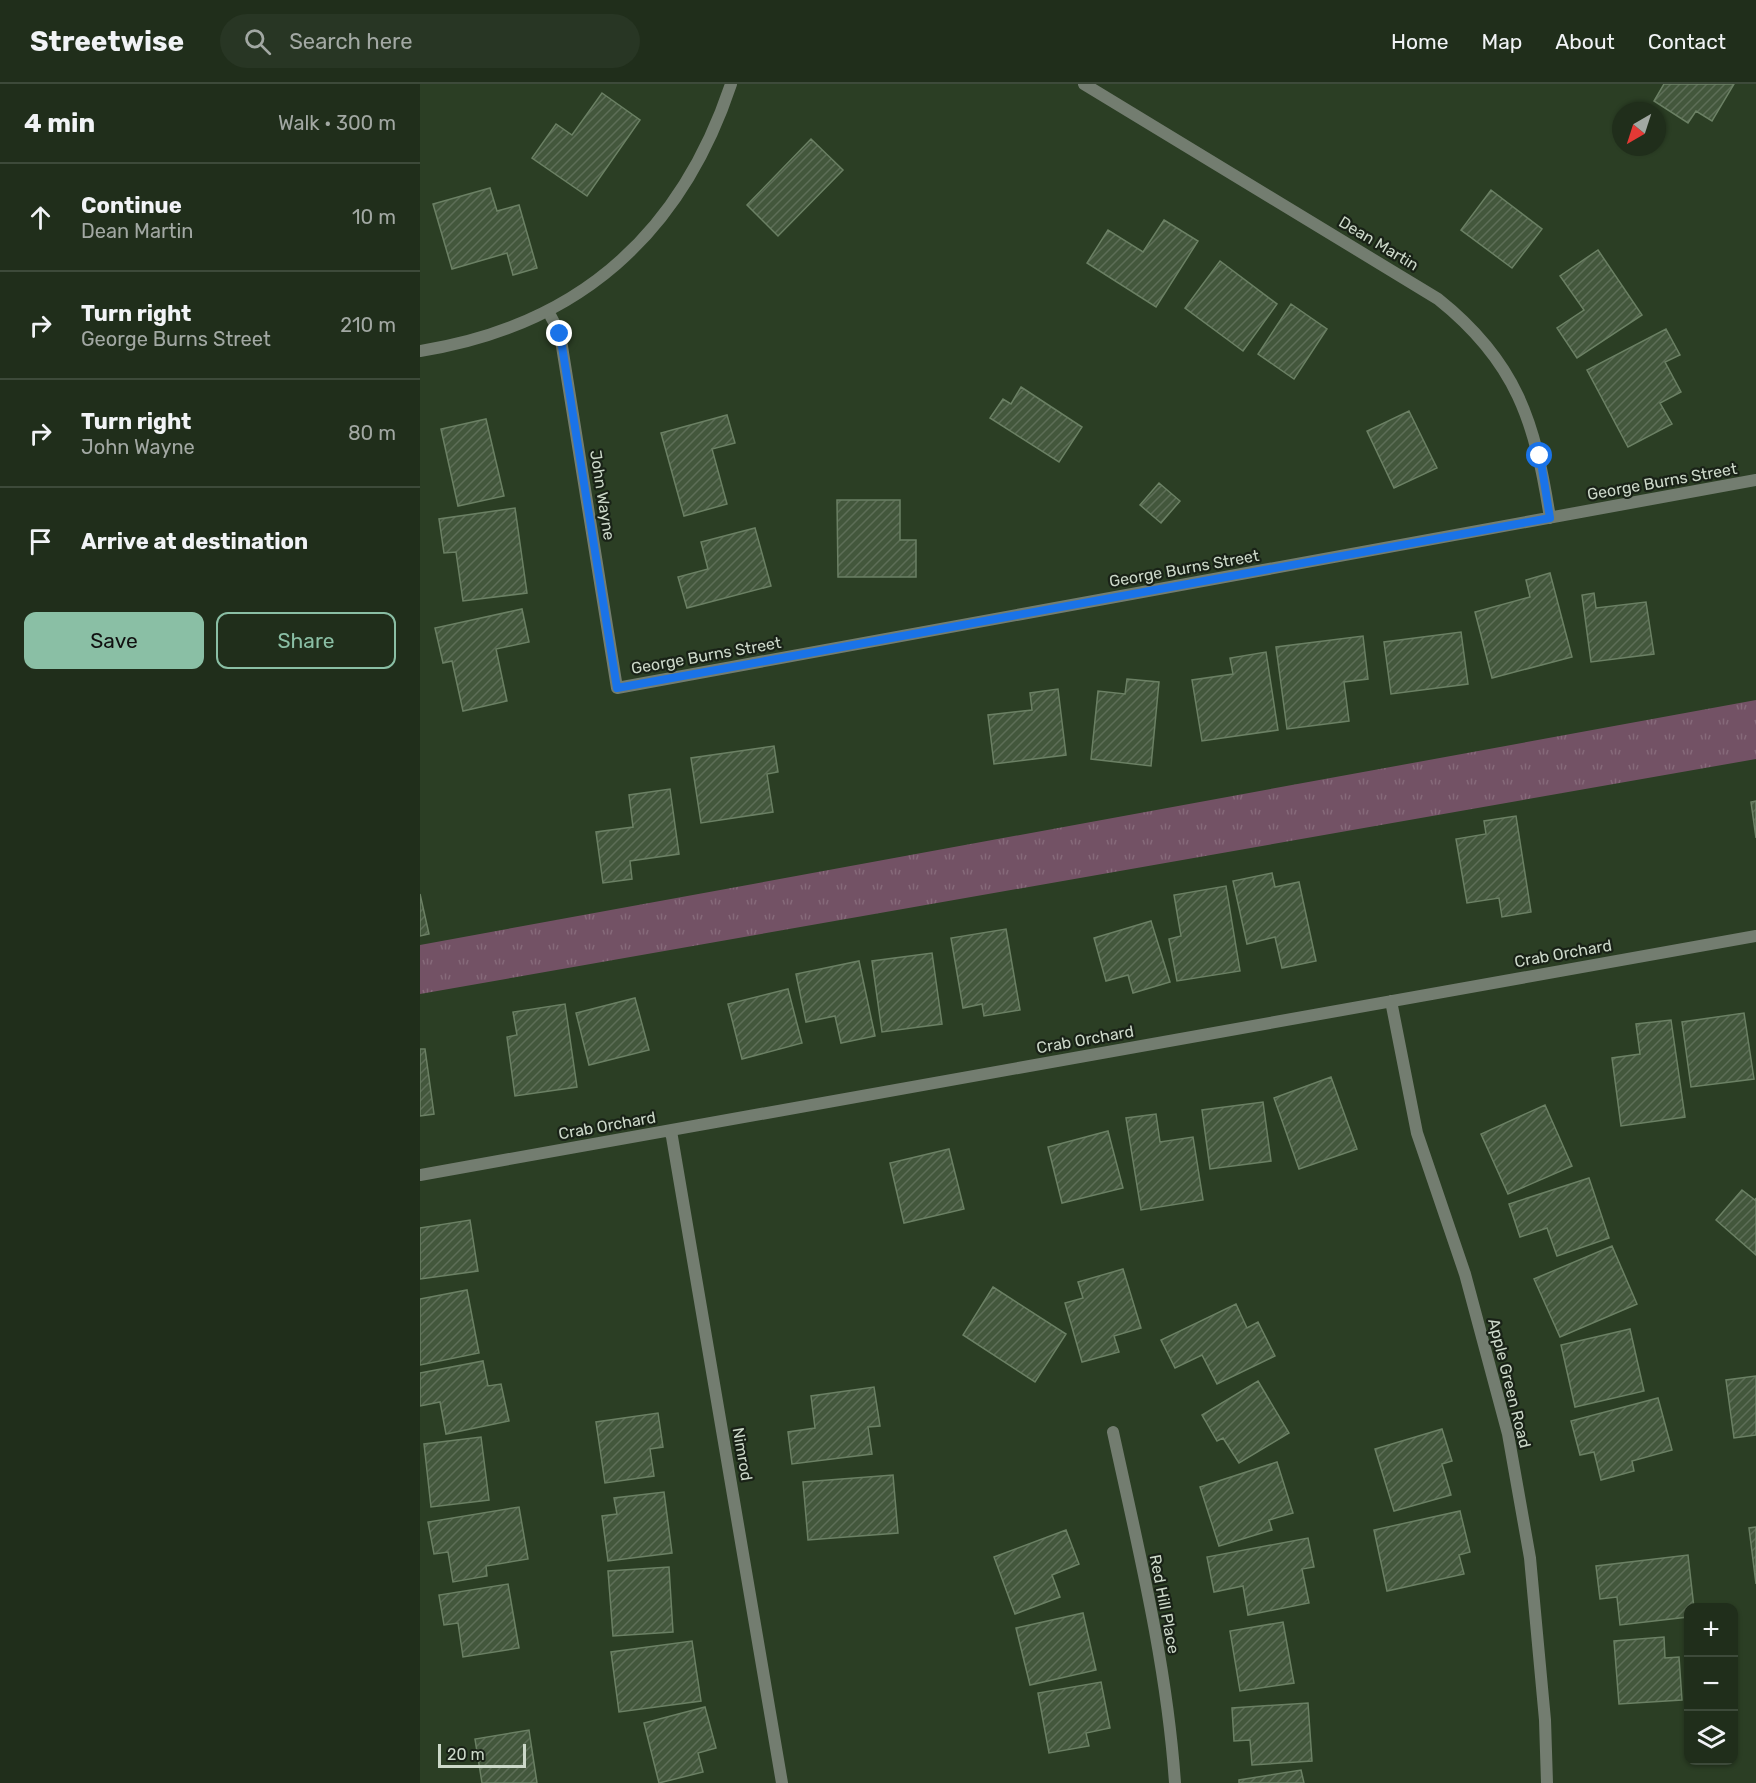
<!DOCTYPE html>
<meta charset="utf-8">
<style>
:root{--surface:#202e1b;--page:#283624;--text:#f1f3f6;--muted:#a2a8a3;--line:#3d4a3a;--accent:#8abfa5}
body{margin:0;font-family:Rubik,sans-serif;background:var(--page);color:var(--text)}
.controls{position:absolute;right:18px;bottom:18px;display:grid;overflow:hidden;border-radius:12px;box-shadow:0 2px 4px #0004}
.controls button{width:54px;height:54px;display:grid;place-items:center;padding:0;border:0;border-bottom:2px solid var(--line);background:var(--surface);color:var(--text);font:30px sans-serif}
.compass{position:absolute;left:1192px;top:18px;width:54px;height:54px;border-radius:50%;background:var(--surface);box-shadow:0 2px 4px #0004;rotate:219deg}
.scale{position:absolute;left:18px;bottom:15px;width:88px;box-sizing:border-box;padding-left:6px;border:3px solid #ccd8c9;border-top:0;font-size:16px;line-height:21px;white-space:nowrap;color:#ccd8c9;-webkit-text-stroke:4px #192217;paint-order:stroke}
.stop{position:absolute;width:18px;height:18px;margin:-14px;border:4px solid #1a73e8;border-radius:50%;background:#fff}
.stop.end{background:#1a73e8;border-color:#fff;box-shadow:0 2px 6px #0008}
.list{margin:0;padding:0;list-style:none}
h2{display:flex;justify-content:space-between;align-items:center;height:78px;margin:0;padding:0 24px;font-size:26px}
h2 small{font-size:20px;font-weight:400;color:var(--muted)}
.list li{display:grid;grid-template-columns:39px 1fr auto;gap:18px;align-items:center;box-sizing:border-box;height:108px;padding:0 24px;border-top:2px solid var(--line)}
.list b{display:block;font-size:22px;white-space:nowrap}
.list p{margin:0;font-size:20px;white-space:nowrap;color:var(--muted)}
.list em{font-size:20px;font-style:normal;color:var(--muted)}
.actions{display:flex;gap:12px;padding:18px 24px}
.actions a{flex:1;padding:14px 0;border:2px solid var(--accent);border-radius:12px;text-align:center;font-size:21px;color:var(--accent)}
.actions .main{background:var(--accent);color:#111}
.icon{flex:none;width:33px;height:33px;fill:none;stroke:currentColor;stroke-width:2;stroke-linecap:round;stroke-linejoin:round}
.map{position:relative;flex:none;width:1336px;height:1699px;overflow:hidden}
header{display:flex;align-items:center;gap:36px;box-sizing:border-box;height:84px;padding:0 30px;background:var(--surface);border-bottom:2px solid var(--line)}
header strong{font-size:28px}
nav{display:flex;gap:33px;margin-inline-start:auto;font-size:21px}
.search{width:420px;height:54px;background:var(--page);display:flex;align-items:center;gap:15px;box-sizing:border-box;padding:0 21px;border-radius:33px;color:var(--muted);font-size:22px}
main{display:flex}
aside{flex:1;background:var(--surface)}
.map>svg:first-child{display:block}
.grass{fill:url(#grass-tufts)}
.building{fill:url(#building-hatch);stroke:#6b8064;stroke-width:1.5}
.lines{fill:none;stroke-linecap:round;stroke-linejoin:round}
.street{stroke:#737d70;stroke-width:12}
.route{stroke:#1a73e8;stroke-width:8}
.labels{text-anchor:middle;stroke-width:4.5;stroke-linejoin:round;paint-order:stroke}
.street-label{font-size:16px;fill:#ccd8c9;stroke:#192217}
</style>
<header>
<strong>Streetwise</strong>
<div class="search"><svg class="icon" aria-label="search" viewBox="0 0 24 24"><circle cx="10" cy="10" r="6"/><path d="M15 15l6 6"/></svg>Search here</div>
<nav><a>Home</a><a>Map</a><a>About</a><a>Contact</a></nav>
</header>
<main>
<aside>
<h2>4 min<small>Walk · 300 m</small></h2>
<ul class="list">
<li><svg class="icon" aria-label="ahead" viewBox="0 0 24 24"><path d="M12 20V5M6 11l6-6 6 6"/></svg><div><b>Continue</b><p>Dean Martin</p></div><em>10 m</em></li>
<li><svg class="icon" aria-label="right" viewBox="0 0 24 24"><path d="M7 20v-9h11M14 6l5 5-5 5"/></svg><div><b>Turn right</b><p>George Burns Street</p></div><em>210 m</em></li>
<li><svg class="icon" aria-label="right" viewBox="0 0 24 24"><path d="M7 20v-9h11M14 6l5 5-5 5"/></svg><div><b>Turn right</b><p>John Wayne</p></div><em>80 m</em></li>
<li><svg class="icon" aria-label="arrive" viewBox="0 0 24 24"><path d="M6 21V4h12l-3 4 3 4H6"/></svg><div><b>Arrive at destination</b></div></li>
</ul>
<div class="actions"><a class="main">Save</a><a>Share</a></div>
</aside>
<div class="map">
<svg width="1336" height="1699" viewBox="0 0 1336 1699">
<defs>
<pattern id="grass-tufts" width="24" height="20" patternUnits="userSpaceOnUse" patternTransform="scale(1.5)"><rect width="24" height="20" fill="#735265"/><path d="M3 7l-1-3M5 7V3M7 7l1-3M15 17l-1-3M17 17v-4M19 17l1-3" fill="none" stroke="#866a7a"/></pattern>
<pattern id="building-hatch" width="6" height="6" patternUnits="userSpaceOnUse" patternTransform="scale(1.5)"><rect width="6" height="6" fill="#43573c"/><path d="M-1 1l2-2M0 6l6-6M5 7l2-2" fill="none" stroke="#5d6e57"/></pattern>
</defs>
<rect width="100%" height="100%" fill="#2b3e24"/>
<path class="grass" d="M 1336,616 L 1336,675 L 0,910 L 0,861 Z"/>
<path class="building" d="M 1244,0 L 1314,0 L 1292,37 L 1276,27 L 1268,39 L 1234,17 Z
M 182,9 L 220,36 L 167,112 L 112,74 L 136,40 L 152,51 Z
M 391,55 L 423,86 L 358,152 L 327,121 Z
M 70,104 L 77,127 L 99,121 L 117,184 L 93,191 L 87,169 L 32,185 L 13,120 Z
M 1071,106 L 1122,145 L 1092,184 L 1041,146 Z
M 744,136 L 778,157 L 736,223 L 667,179 L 688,146 L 723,168 Z
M 1178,166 L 1222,231 L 1157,274 L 1137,244 L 1164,226 L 1140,192 Z
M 800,177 L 857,220 L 823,267 L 765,224 Z
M 871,220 L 907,245 L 874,295 L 838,270 Z
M 1246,245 L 1260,271 L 1245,278 L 1261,308 L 1240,319 L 1252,340 L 1208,363 L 1167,286 Z
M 601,303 L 662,343 L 639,378 L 570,334 L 583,315 L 591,320 Z
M 989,327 L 1017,384 L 974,404 L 947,347 Z
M 307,331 L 315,359 L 292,365 L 307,420 L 264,432 L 241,349 Z
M 66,335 L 84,412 L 38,422 L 21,345 Z
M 739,399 L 760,417 L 741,439 L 720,421 Z
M 417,416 L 480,416 L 480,456 L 496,456 L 496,493 L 418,493 Z
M 95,424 L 107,509 L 43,517 L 36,468 L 24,469 L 19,435 Z
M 335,444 L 351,502 L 267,524 L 258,493 L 288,485 L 281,458 Z
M 1130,489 L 1152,573 L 1072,594 L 1055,528 L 1110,513 L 1106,496 Z
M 1174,509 L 1176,524 L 1226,518 L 1234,570 L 1171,578 L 1162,511 Z
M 102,525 L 109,558 L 76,565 L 87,617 L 43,627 L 32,577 L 23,579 L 15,544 Z
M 1041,548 L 1048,600 L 971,610 L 964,558 Z
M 943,552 L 948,595 L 924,598 L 929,637 L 867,645 L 856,563 Z
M 846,568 L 858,646 L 782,657 L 772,596 L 813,590 L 810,574 Z
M 707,595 L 739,598 L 731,682 L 671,675 L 678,607 L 705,610 Z
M 638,605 L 646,671 L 574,680 L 568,631 L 612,626 L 610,609 Z
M 354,662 L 358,688 L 347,690 L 353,728 L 281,739 L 271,674 Z
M 250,705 L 259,770 L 210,777 L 212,795 L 183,799 L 176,748 L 213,743 L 209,711 Z
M 1336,717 L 1336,754 L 1331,718 Z
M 1096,732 L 1111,828 L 1082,833 L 1079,814 L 1047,819 L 1036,755 L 1066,750 L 1064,737 Z
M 852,789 L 855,803 L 879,798 L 896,877 L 862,884 L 855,853 L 827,860 L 813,797 Z
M 806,802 L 820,887 L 757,897 L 749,855 L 761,852 L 754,811 Z
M 0,810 L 9,850 L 0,852 Z
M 731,837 L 750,898 L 713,909 L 708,891 L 686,897 L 674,854 Z
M 586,845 L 600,926 L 564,932 L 562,920 L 543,924 L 531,854 Z
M 512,869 L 522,940 L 462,948 L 452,877 Z
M 439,877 L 455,952 L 421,959 L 415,932 L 386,938 L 376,890 Z
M 368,905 L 382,959 L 322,975 L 308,920 Z
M 215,914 L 229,966 L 169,981 L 156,929 Z
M 145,920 L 157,1003 L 95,1012 L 87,953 L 97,951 L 93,928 Z
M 1324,929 L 1334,995 L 1271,1003 L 1262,938 Z
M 1251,936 L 1265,1033 L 1201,1042 L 1192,974 L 1220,970 L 1216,940 Z
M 0,965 L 5,965 L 14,1030 L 0,1032 Z
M 911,993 L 937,1065 L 879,1085 L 854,1014 Z
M 843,1018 L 851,1077 L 790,1085 L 782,1026 Z
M 1125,1021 L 1152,1082 L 1088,1110 L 1061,1050 Z
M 736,1030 L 740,1058 L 773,1053 L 783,1116 L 721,1126 L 706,1034 Z
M 688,1047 L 703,1104 L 642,1119 L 628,1063 Z
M 529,1065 L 544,1125 L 484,1139 L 470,1079 Z
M 1169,1094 L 1189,1154 L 1137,1172 L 1127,1144 L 1100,1153 L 1089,1120 Z
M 1322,1106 L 1335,1116 L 1336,1114 L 1336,1171 L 1296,1136 Z
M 50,1136 L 58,1187 L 0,1195 L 0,1144 Z
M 1192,1162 L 1217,1220 L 1140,1253 L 1114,1195 Z
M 703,1185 L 721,1244 L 694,1252 L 699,1268 L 662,1278 L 645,1219 L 663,1214 L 658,1198 Z
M 573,1203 L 646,1250 L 615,1298 L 543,1251 Z
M 47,1206 L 59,1269 L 0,1281 L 0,1215 Z
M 816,1220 L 827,1244 L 838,1238 L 855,1272 L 797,1300 L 782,1271 L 755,1284 L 741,1256 Z
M 1210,1245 L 1224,1307 L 1155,1323 L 1141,1261 Z
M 63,1277 L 68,1302 L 81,1300 L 89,1337 L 26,1350 L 20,1318 L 0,1322 L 0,1289 Z
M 1336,1292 L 1336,1351 L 1314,1354 L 1306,1296 Z
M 838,1297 L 869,1349 L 819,1379 L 803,1354 L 797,1357 L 782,1331 Z
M 454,1303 L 460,1342 L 448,1343 L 452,1370 L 372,1380 L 368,1348 L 395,1344 L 391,1312 Z
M 1238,1314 L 1252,1366 L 1212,1377 L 1214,1387 L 1181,1396 L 1174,1368 L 1160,1371 L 1151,1337 Z
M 238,1329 L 243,1363 L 230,1365 L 234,1392 L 185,1399 L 176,1338 Z
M 1022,1345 L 1032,1377 L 1022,1380 L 1031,1411 L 974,1427 L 955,1365 Z
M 61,1353 L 69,1416 L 11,1423 L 4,1360 Z
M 857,1378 L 873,1429 L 849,1436 L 852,1446 L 799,1462 L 780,1403 Z
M 473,1391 L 478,1449 L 388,1456 L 383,1398 Z
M 244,1408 L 252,1469 L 188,1477 L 182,1432 L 197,1430 L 194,1414 Z
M 99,1423 L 108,1475 L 66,1482 L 67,1492 L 33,1498 L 28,1468 L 14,1470 L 8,1438 Z
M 1040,1427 L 1050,1468 L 1039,1471 L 1044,1490 L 967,1507 L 954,1446 Z
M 1336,1443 L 1336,1500 L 1329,1444 Z
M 646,1446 L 659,1480 L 632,1491 L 640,1513 L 595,1530 L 574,1473 Z
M 888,1454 L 894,1483 L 882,1485 L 889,1519 L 828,1531 L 823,1502 L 794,1508 L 787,1473 Z
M 1268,1471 L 1274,1524 L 1268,1524 L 1268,1533 L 1200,1541 L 1197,1513 L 1180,1515 L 1176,1482 Z
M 249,1483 L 253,1548 L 193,1552 L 188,1487 Z
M 88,1500 L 99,1564 L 43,1573 L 38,1539 L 24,1541 L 19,1511 Z
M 663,1529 L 676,1586 L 610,1601 L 596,1544 Z
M 863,1538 L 874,1599 L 820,1607 L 810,1547 Z
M 1244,1553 L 1245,1574 L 1259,1573 L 1262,1616 L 1199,1620 L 1194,1557 Z
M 272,1557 L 281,1617 L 199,1628 L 191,1568 Z
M 681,1598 L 690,1644 L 666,1649 L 669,1662 L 629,1669 L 618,1609 Z
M 888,1619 L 892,1677 L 832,1681 L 830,1656 L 814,1657 L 812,1624 Z
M 285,1623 L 296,1664 L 278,1669 L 283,1688 L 239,1699 L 224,1639 Z
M 109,1646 L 117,1699 L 62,1699 L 55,1655 Z
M 881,1686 L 884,1699 L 819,1699 L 819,1696 Z"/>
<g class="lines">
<path class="street" d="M 664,0 L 1018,215 C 1097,278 1115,338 1130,434
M 128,227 L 140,250 L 197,604 L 1336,396
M 0,267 C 158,242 261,150 311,0
M 971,917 L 997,1049 L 1045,1190 L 1088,1350 L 1110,1474 L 1125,1636 L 1127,1699
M 251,1047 L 362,1699
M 0,1091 L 1336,852
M 693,1348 C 718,1463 747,1581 755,1699"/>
</g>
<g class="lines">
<path class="route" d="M 140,250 L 197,604 L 1130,434 L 1120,372"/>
</g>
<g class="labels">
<g class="street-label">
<text transform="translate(959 159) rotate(31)" y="6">Dean Martin</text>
<text transform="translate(1242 397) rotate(-10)" y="6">George Burns Street</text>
<text transform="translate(183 411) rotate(81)" y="6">John Wayne</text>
<text transform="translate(764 484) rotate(-10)" y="6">George Burns Street</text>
<text transform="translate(286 571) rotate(-10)" y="6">George Burns Street</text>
<text transform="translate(1143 869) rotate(-10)" y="6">Crab Orchard</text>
<text transform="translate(665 955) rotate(-10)" y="6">Crab Orchard</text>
<text transform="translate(187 1041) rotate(-10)" y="6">Crab Orchard</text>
<text transform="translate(1090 1299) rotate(76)" y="6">Apple Green Road</text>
<text transform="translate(323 1370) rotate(80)" y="6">Nimrod</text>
<text transform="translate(745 1520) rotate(79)" y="6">Red Hill Place</text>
</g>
</g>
</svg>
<div class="controls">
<button>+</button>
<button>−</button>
<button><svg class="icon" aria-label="layers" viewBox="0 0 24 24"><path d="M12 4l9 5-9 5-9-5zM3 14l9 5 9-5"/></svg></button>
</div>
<svg class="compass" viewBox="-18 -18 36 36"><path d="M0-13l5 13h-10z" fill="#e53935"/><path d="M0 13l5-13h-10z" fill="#a2a8a3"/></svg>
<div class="scale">20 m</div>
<div class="stop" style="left:1120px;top:372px"></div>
<div class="stop end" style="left:140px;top:250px"></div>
</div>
</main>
